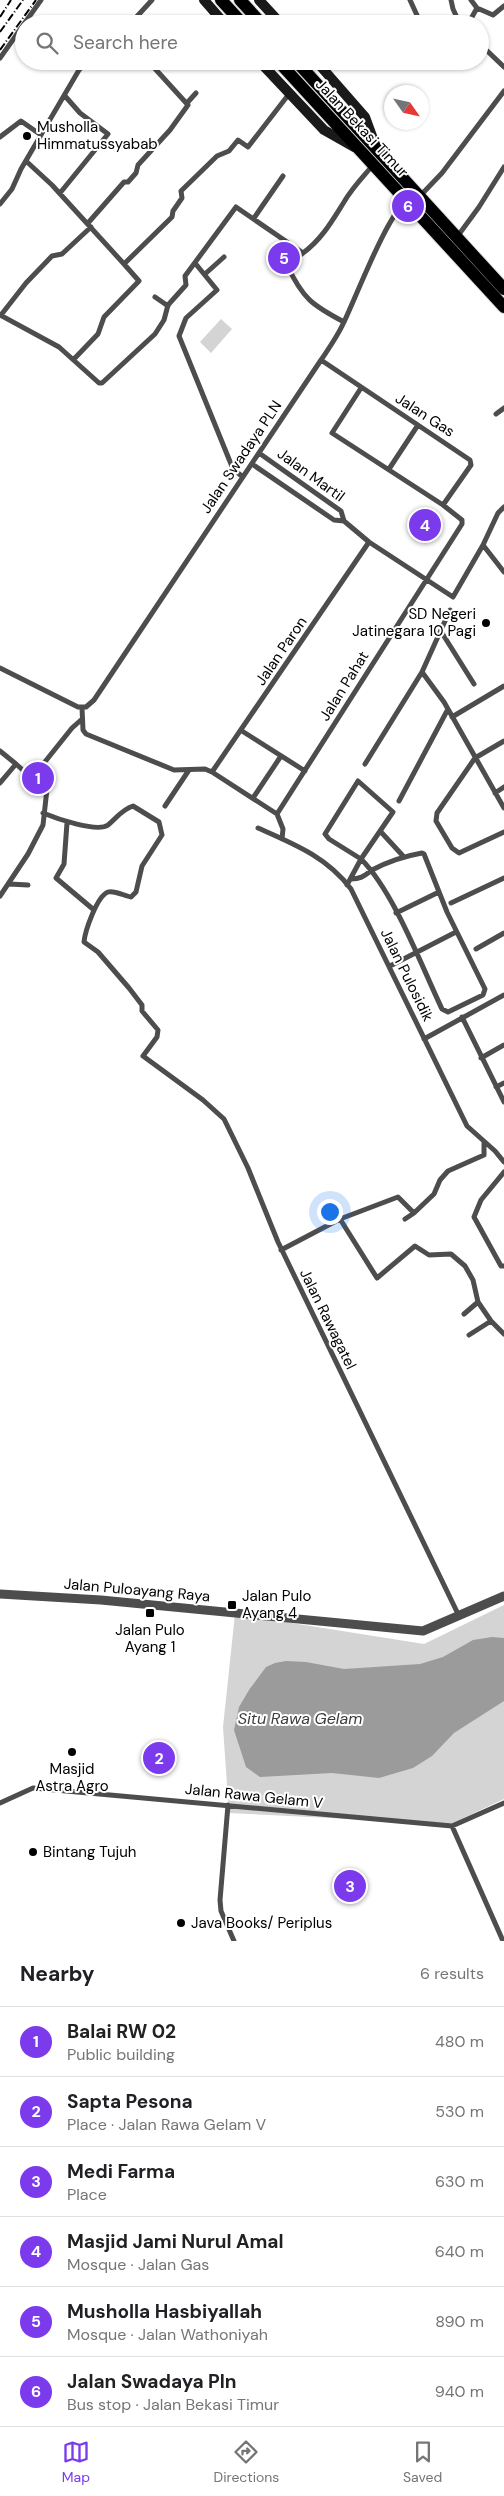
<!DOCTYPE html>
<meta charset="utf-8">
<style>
:root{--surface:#fff;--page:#f6f6f6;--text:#202124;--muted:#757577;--line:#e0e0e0;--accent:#7c3aed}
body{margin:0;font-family:"DM Sans",sans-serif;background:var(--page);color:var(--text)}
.compass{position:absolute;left:384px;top:85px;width:45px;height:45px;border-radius:50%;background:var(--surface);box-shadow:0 1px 4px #0004;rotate:124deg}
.you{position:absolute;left:329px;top:1211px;width:18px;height:18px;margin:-12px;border:4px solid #fff;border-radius:50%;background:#1a73e8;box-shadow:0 0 0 8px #1a73e833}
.badge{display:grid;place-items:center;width:32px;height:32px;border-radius:50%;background:var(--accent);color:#fff;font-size:16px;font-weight:700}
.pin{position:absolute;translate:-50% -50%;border:2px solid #fff;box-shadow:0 1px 5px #0006}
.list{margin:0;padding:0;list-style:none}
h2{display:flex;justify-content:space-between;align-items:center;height:65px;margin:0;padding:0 20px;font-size:21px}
h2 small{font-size:16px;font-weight:400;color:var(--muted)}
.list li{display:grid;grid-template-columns:32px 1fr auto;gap:15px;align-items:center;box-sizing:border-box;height:70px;padding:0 20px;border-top:1px solid var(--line)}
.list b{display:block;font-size:19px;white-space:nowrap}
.list p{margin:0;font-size:16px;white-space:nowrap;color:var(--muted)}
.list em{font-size:16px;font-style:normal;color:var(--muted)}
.icon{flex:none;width:28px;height:28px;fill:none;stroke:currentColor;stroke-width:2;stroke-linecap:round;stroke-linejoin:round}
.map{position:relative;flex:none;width:504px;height:1941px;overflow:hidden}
.search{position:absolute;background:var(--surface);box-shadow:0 1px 4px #0004;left:15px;right:15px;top:15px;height:55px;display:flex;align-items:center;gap:12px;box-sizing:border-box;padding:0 18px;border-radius:28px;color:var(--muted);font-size:19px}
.sheet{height:485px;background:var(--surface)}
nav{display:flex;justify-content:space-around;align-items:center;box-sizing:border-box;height:70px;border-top:1px solid var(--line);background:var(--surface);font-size:14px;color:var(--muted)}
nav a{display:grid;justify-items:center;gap:2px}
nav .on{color:var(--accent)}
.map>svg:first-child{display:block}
.green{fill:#d4d4d4}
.water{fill:#9b9b9b}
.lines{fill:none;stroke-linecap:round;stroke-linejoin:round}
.primary-casing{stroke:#dbdbdb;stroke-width:14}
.minor{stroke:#4d4d4d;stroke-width:5}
.tertiary{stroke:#4d4d4d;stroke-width:9}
.secondary{stroke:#1a1a1a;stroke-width:10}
.primary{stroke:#000;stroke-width:12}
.rail{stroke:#000;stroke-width:2;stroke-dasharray:8 2.5 1 2.5;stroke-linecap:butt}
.poi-dot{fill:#000;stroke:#fff;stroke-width:2}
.labels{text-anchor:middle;stroke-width:4;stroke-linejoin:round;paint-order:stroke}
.poi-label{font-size:15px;fill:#000;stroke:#fff;text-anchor:start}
.street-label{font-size:15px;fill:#000;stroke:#fff}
.water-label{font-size:16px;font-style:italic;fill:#3c3c3c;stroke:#fff}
</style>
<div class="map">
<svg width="504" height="1941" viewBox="0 0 504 1941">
<rect width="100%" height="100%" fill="#fff"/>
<path class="green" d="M 221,319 L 232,329 L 211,353 L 200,342 Z
M 504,1605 L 504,1799 L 451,1824 L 229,1813 L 223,1727 L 235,1614 L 424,1644 Z"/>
<path class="water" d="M 492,1637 L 504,1638 L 504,1701 L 454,1733 L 432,1756 L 413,1768 L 379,1778 L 332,1773 L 260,1777 L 246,1767 L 234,1730 L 239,1707 L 249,1690 L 266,1667 L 275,1663 L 286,1661 L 306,1662 L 344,1669 L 420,1664 L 443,1657 L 473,1640 Z"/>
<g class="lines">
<defs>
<path id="primary" d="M 221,0 L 243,24
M 240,0 L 262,24
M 278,61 L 504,307
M 296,61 L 504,289"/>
</defs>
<use href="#primary" class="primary-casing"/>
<path class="minor" d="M 410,0 L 421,24
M 451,0 L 453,9 L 460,24
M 471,0 L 477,8
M 24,24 L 41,0
M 130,24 L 152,0
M 468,24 L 477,8 L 493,15 L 504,6
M 480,44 L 504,67
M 0,58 L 24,24
M 449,61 L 457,64 L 461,61
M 187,103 L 196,93
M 0,137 L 21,121 L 41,135
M 26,161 L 52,185 L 124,264
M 60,193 L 108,134 L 80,113 L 65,96
M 420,196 L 442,173 L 504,91
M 0,204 L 12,189 L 21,169 L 79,70 L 87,61
M 254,218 L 283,176
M 88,223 L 124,182 L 128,182 L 136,173 L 138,165 L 170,130 L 188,105 L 148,61
M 457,237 L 479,207 L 504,167
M 303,253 C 322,239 332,221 344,202 C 352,188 363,177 373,165
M 195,263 L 217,290 L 186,318 L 179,336 L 233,469 L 243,477
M 205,274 L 224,257
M 155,297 L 168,306
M 0,315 L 59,347 L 99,383 L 102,383 L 155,334 L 164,320 L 168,305 L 186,285 L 185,276 L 236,207 L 303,253 L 287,265 C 303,299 312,305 344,322
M 1,315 L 26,283 L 52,256 L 62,254 L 91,227
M 74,359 L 98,334 L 104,317 L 139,281 L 124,264 L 172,217 L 173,211 L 182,198 L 181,191 L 217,156 L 229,151 L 238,140 L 248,147 L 289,94
M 321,360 L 470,460 L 471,465 L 443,505
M 496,414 L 504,408
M 259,453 L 341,511 L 344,521 L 369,542 L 453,597 L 483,545
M 252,464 L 334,520 L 344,521
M 389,469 L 418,425
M 504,507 L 498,513 L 483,545 L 504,572
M 442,633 L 474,684
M 0,668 L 78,707 L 86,707 L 94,700 L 321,360 C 329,348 337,337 343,324 C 355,300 388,212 407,201
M 422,672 L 444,702 L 504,808
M 82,708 L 83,730 L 86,734 L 174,770 L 205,769 L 212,772 L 277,814 L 283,829 L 282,839
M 452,717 L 504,686
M 242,731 L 305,771
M 504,741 L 475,758 L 437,813 L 436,821 L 452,848 L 459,853 L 504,832
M 0,751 L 16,764
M 365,764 L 422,672 L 450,610
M 212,772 L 369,542
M 0,783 L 16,764 L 43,788 L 47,789
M 495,793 L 504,787
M 253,798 L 281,756
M 399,801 L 448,709
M 165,806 L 189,770
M 43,813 C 55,818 97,833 108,825 C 117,818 121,810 133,806 L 159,822 L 162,835 L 142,866 L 136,892 L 131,897 C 125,896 114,890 108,892 C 97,896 85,931 84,942 L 98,952 L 129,988 L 142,1005 L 142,1011 L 158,1030 L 157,1037 L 143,1056 L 203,1100 L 224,1119 L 248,1168 L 278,1242 L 459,1616
M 277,814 L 462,524 L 462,520 L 443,505 L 332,433 L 361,388
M 67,823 L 64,864 L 56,878 L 94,910
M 258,828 C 294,844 327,857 351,889 L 467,1126 L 495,1151 L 504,1162
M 381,832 L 404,857
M 9,884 L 28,885
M 347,885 L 361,859 L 329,839 L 325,834 L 358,781 L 393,812 L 361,859 C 394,892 421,965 442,1009 L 448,1012 L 483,995 L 485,989 L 447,912 L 424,854 L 422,853 C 405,856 387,862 372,870 C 364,876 361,879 351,879
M 0,896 L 28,854 L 43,825 L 47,789 L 44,763 L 72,728 L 81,720
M 451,903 L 504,878
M 396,913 L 439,892
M 476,949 L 504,933
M 390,966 L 456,932
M 462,1017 L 504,1102
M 424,1039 L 504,995
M 481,1058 L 504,1045
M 496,1087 L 504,1083
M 504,1172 L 481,1200 L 474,1217 L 501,1266 L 504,1266
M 340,1219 L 377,1278 L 415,1246 L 429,1255 L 451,1254 L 465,1266 L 473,1280 L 478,1302 L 491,1321 L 504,1334
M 405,1219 L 414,1213
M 281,1250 L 340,1219 L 398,1197 L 414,1213 L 434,1194 L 440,1180 L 448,1171 L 484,1155 L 484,1142
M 464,1314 L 478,1302
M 469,1335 L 491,1321
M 0,1803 L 33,1788 L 452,1826 L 504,1803
M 228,1805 L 220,1900 L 221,1911 L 234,1941
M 452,1826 L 503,1941"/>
<path class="tertiary" d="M 0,1594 L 101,1600 L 423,1631 L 504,1596"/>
<path class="secondary" d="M 204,0 L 225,24
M 259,0 L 281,24
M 259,61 L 324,130 L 354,147
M 316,61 L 365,117 L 376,147"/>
<use href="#primary" class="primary"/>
<path class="rail" d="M 0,17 L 11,0
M 0,32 L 23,0
M 0,50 L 36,0"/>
</g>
<g class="poi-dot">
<circle cx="27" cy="136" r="5"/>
<circle cx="486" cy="623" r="5"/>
<rect x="227" y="1600" width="10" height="10" rx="2.5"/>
<rect x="145" y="1608" width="10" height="10" rx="2.5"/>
<circle cx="72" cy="1752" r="5"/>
<circle cx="33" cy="1852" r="5"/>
<circle cx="181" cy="1923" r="5"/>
</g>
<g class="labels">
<g class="poi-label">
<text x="37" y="132">Musholla<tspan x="37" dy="17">Himmatussyabab</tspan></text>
<text x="476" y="619" text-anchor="end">SD Negeri<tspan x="476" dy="17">Jatinegara 10 Pagi</tspan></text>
<text x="242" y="1601">Jalan Pulo<tspan x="242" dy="17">Ayang 4</tspan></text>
<text x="150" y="1635" text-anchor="middle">Jalan Pulo<tspan x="150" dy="17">Ayang 1</tspan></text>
<text x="72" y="1774" text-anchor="middle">Masjid<tspan x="72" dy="17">Astra Agro</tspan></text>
<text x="43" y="1857">Bintang Tujuh</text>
<text x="191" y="1928">Java Books/ Periplus</text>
</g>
<g class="street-label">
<text transform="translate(362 128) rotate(47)" y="5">Jalan Bekasi Timur</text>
<text transform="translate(425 415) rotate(33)" y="5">Jalan Gas</text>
<text transform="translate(241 457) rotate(-56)" y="5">Jalan Swadaya PLN</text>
<text transform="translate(311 475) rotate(36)" y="5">Jalan Martil</text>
<text transform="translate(281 651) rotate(-56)" y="5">Jalan Paron</text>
<text transform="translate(344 686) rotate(-58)" y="5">Jalan Pahat</text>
<text transform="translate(407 975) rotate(64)" y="5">Jalan Pulosidik</text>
<text transform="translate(328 1319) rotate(64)" y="5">Jalan Rawagatel</text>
<text transform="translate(137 1590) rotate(5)" y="5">Jalan Puloayang Raya</text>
<text transform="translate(254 1796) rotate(6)" y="5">Jalan Rawa Gelam V</text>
</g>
<g class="water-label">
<text x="300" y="1724">Situ Rawa Gelam</text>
</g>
</g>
</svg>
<svg class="compass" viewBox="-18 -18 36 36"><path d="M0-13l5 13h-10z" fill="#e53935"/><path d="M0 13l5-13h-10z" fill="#757577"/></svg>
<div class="you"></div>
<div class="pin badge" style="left:38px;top:778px">1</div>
<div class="pin badge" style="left:159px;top:1758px">2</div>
<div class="pin badge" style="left:350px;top:1886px">3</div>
<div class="pin badge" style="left:425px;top:525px">4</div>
<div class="pin badge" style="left:284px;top:258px">5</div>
<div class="pin badge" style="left:408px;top:206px">6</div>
<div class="search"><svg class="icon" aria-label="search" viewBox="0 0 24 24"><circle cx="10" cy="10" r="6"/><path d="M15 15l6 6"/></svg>Search here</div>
</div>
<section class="sheet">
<h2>Nearby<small>6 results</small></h2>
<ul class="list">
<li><span class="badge">1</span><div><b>Balai RW 02</b><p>Public building</p></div><em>480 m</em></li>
<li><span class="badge">2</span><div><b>Sapta Pesona</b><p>Place · Jalan Rawa Gelam V</p></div><em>530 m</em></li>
<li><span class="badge">3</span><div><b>Medi Farma</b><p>Place</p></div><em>630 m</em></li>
<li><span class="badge">4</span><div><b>Masjid Jami Nurul Amal</b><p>Mosque · Jalan Gas</p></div><em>640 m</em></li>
<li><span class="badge">5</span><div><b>Musholla Hasbiyallah</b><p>Mosque · Jalan Wathoniyah</p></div><em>890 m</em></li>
<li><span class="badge">6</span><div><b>Jalan Swadaya Pln</b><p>Bus stop · Jalan Bekasi Timur</p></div><em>940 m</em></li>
</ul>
</section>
<nav>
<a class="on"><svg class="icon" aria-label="map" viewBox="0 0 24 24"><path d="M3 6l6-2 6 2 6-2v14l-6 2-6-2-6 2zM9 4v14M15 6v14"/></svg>Map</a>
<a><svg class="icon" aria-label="directions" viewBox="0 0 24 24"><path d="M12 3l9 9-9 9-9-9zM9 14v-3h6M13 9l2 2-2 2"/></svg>Directions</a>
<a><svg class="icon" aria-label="saved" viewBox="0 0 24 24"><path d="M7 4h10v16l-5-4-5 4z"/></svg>Saved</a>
</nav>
